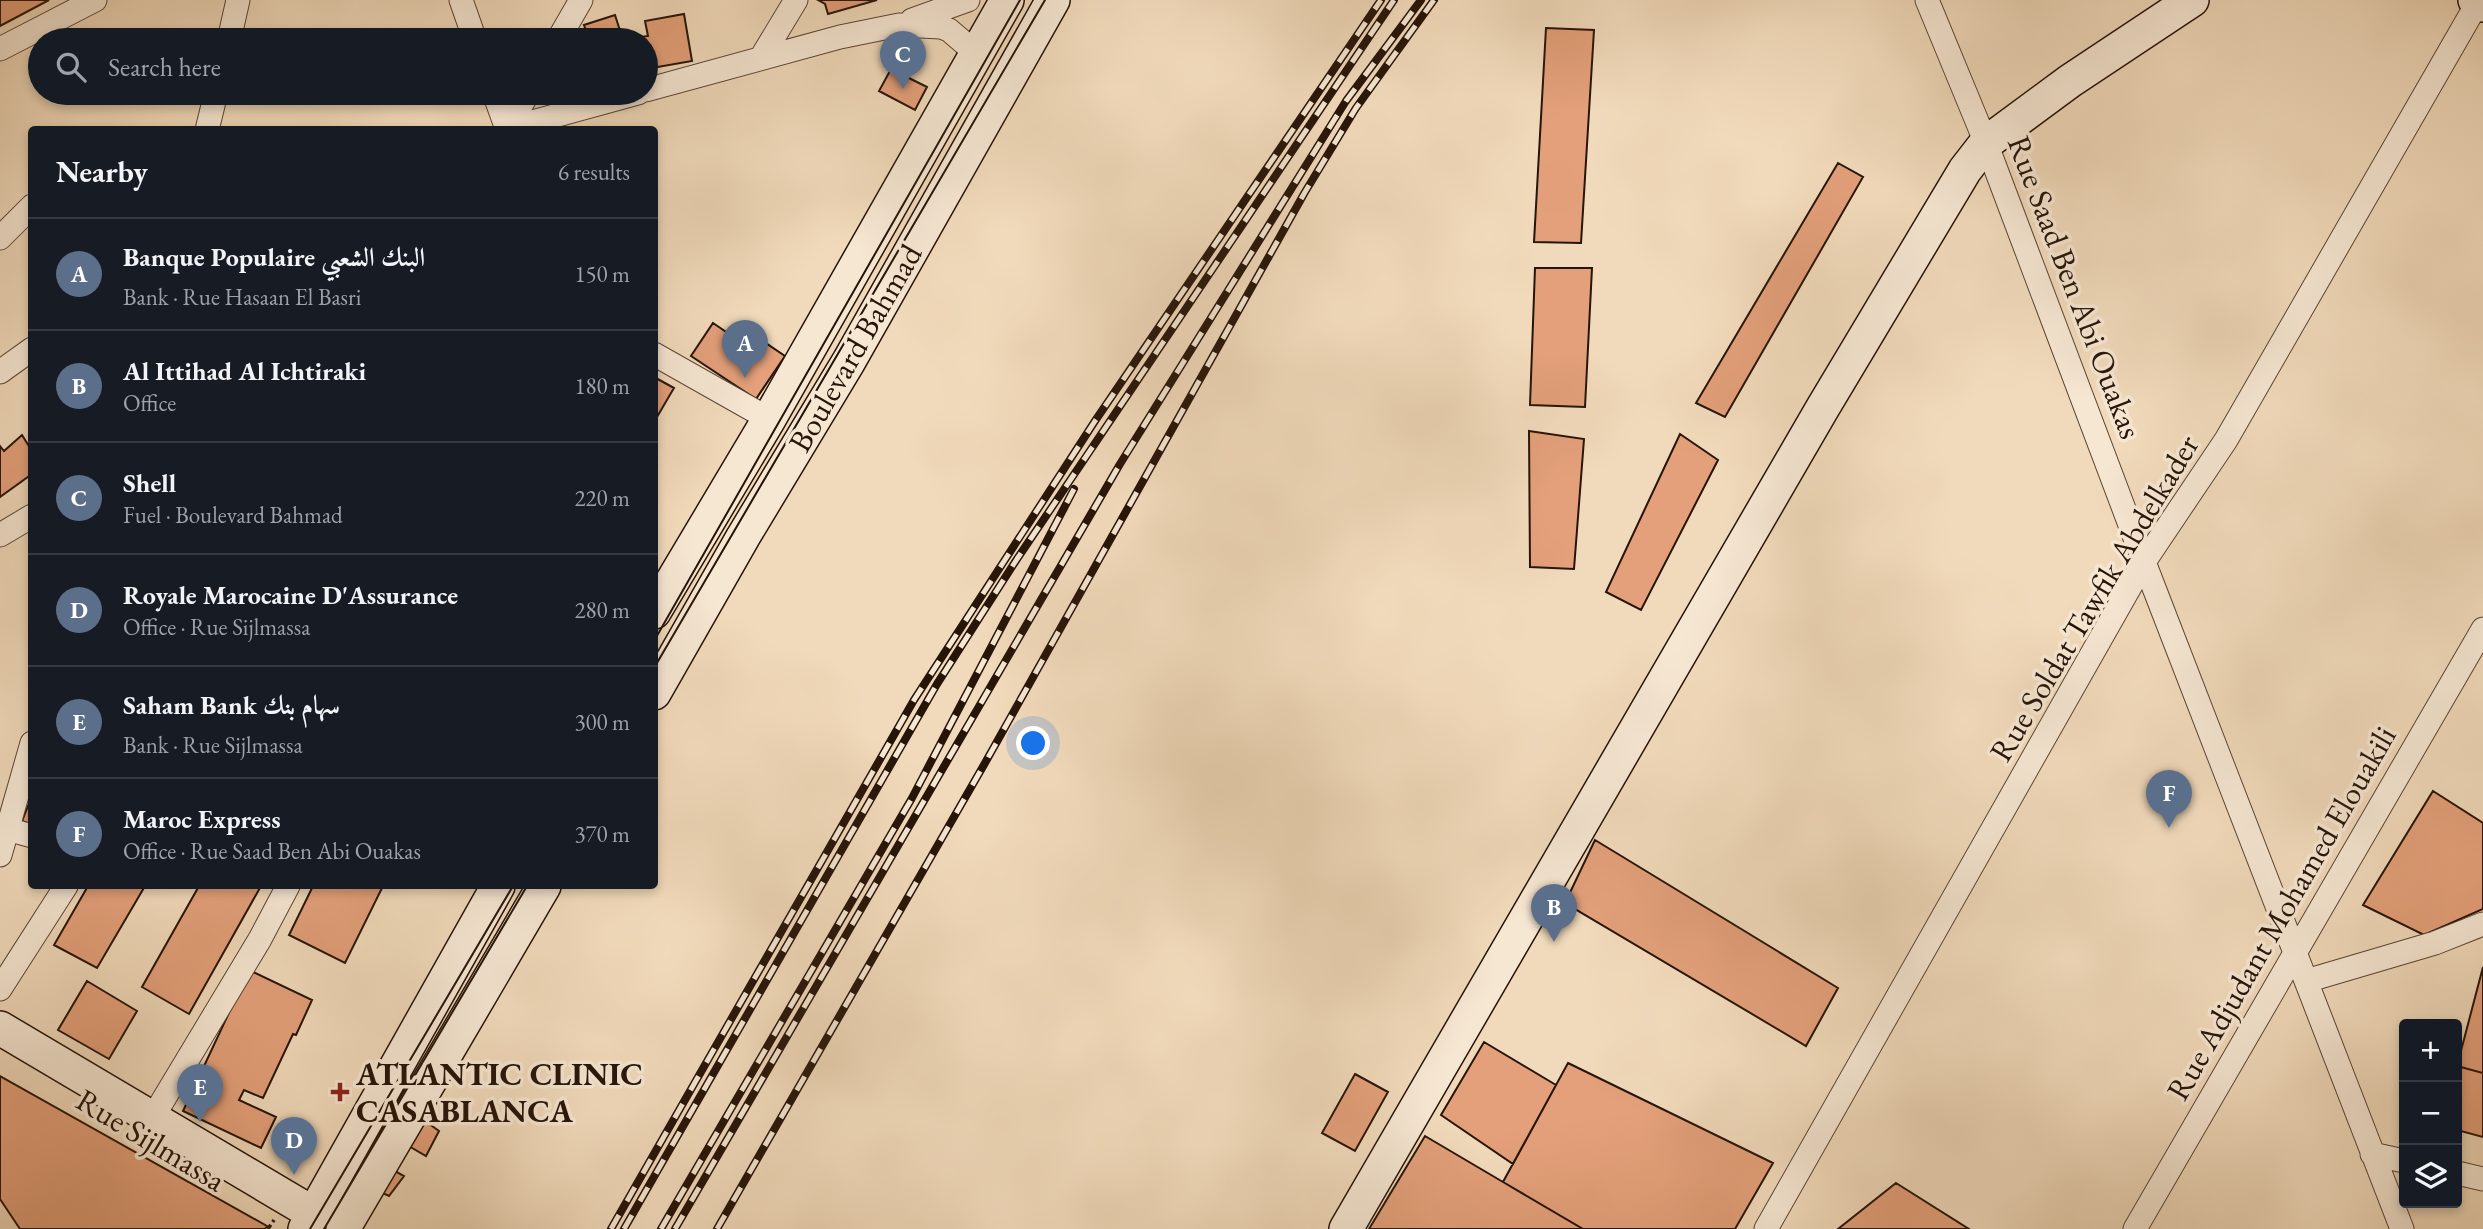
<!DOCTYPE html>
<meta charset="utf-8">
<style>
:root{--surface:#171b24;--page:#20242c;--text:#f1f3f6;--muted:#9ea1a6;--line:#363941;--accent:#c59692}
body{margin:0;font-family:"EB Garamond",Amiri,serif;background:var(--page);color:var(--text)}
.controls{position:absolute;right:21px;bottom:21px;display:grid;overflow:hidden;border-radius:7px;box-shadow:0 4px 10px #0003}
.controls button{width:63px;height:63px;display:grid;place-items:center;padding:0;border:0;border-bottom:2px solid var(--line);background:var(--surface);color:var(--text);font:35px sans-serif}
.you{position:absolute;left:1034px;top:744px;width:24px;height:24px;margin:-18px;border:5px solid #fff;border-radius:50%;background:#1a73e8;box-shadow:0 0 0 10px #1a73e833}
.badge{display:grid;place-items:center;width:46px;height:46px;border-radius:50%;background:var(--accent);color:#fff;font-size:23px;font-weight:700}
.pin{position:absolute;translate:-50% -58px;filter:drop-shadow(0 2px 4px #0008)}
.pin::after{content:'';position:absolute;top:37px;width:24px;height:21px;background:inherit;clip-path:polygon(0 0,100% 0,50% 100%)}
.list{margin:0;padding:0;list-style:none}
h2{display:flex;justify-content:space-between;align-items:center;height:91px;margin:0;padding:0 28px;font-size:30px}
h2 small{font-size:23px;font-weight:400;color:var(--muted)}
.list li{display:grid;grid-template-columns:46px 1fr auto;gap:21px;align-items:center;box-sizing:border-box;height:112px;padding:0 28px;border-top:2px solid var(--line)}
.list b{display:block;font-size:26px;white-space:nowrap}
.list p{margin:0;font-size:23px;white-space:nowrap;color:var(--muted)}
.list em{font-size:23px;font-style:normal;color:var(--muted)}
.icon{flex:none;width:38px;height:38px;fill:none;stroke:currentColor;stroke-width:2;stroke-linecap:round;stroke-linejoin:round}
.map{position:relative;flex:none;width:2483px;height:1229px;overflow:hidden}
.search{position:absolute;background:var(--surface);box-shadow:0 4px 10px #0003;left:28px;top:28px;width:630px;height:77px;display:flex;align-items:center;gap:18px;box-sizing:border-box;padding:0 24px;border-radius:38px;color:var(--muted);font-size:26px}
.panel{position:absolute;background:var(--surface);box-shadow:0 4px 10px #0003;left:28px;top:126px;width:630px;height:763px;border-radius:7px}
.map>svg:first-child{display:block}
.building{fill:#e3a07a;stroke:#271409;stroke-width:2}
.lines{fill:none;stroke-linecap:round;stroke-linejoin:round}
.street-casing{stroke:#5a4636;stroke-width:25}
.secondary-casing{stroke:#271409;stroke-width:36}
.path{stroke:#271409;stroke-width:3.5;stroke-dasharray:5 3.5;stroke-linecap:butt}
.street{stroke:#f6e7d3;stroke-width:23}
.secondary{stroke:#f6e7d3;stroke-width:33}
.tram{stroke:#271409;stroke-width:2}
.rail-casing{stroke:#271409;stroke-width:8}
.rail{stroke:#f6e7d3;stroke-width:5;stroke-dasharray:16;stroke-linecap:butt}
.poi-dot{fill:#8f2418;stroke:#f6e7d3;stroke-width:2.5}
.labels{text-anchor:middle;stroke-width:7;stroke-linejoin:round;paint-order:stroke}
.street-label{font-size:32px;fill:#271409;stroke:#f6e7d3}
.poi-label{font-size:32px;font-weight:bold;fill:#271409;stroke:#f6e7d3;text-anchor:start}
</style>
<div class="map">
<svg width="2483" height="1229" viewBox="0 0 2483 1229">
<rect width="100%" height="100%" fill="#f1dabb"/>
<filter id="stains"><feTurbulence type="fractalNoise" baseFrequency=".00286" numOctaves="4"/><feColorMatrix values="0 0 0 0 .2 0 0 0 0 .09 0 0 0 0 .02 0 0 0 .5 -.17"/></filter>
<radialGradient id="worn" r=".72"><stop offset=".6" stop-color="#630" stop-opacity="0"/><stop offset="1" stop-color="#630" stop-opacity=".3"/></radialGradient>
<path class="building" d="M 0,0 L 49,0 L 0,26 Z
M 818,0 L 877,0 L 828,14 L 825,4 Z
M 684,14 L 692,61 L 646,69 L 646,40 L 627,39 L 648,36 L 645,21 Z
M 615,15 L 623,40 L 589,40 L 584,25 Z
M 1546,28 L 1594,30 L 1581,243 L 1534,242 Z
M 891,69 L 927,87 L 915,110 L 879,91 Z
M 1838,163 L 1863,177 L 1725,417 L 1696,403 Z
M 1535,268 L 1592,268 L 1585,407 L 1530,405 Z
M 713,323 L 747,346 L 754,335 L 785,356 L 756,399 L 691,356 Z
M 654,377 L 674,388 L 654,422 Z
M 1529,431 L 1584,439 L 1574,569 L 1530,567 Z
M 1680,434 L 1718,460 L 1641,610 L 1606,592 Z
M 22,435 L 32,451 L 32,474 L 0,497 L 0,446 L 4,451 Z
M 2433,791 L 2483,823 L 2483,909 L 2424,935 L 2363,905 Z
M 32,796 L 32,825 L 22,821 Z
M 1595,840 L 1838,988 L 1806,1046 L 1565,903 Z
M 88,886 L 145,886 L 97,968 L 54,945 Z
M 199,886 L 261,886 L 189,1014 L 142,987 Z
M 313,886 L 383,886 L 345,963 L 289,935 Z
M 2483,967 L 2483,1073 L 2457,1066 Z
M 249,970 L 312,1000 L 296,1035 L 293,1034 L 263,1098 L 244,1090 L 239,1100 L 276,1117 L 261,1148 L 183,1111 Z
M 87,981 L 137,1011 L 109,1059 L 58,1030 Z
M 1484,1042 L 1556,1085 L 1513,1164 L 1441,1115 Z
M 1568,1063 L 1773,1163 L 1735,1229 L 1583,1229 L 1503,1182 Z
M 2457,1066 L 2483,1073 L 2483,1137 L 2457,1130 Z
M 1355,1074 L 1388,1092 L 1355,1151 L 1322,1133 Z
M 0,1076 L 267,1226 L 265,1229 L 20,1229 L 0,1199 Z
M 414,1113 L 439,1131 L 426,1156 L 407,1145 L 393,1170 L 404,1176 L 389,1196 L 374,1189 Z
M 1425,1136 L 1503,1182 L 1583,1229 L 1369,1229 Z
M 1896,1183 L 1969,1229 L 1838,1229 Z"/>
<g class="lines">
<defs>
<path id="street" d="M 461,0 L 475,40
M 1927,0 L 1986,143 L 2144,562 L 2402,1229
M 912,20 L 968,0
M 229,40 L 238,0
M 558,40 L 581,0
M 0,49 L 95,0
M 761,58 L 796,0
M 646,90 L 840,37 L 899,25 L 941,27 L 949,30 L 976,53
M 494,93 L 507,129
M 507,129 L 638,93
M 207,130 L 216,93
M 507,130 L 528,93
M 0,238 L 32,206
M 654,354 L 769,419
M 0,372 L 32,349
M 0,535 L 32,516
M 0,827 L 32,836
M 0,855 L 32,743
M 2306,981 L 2435,943 L 2483,924
M 0,989 L 66,886
M 153,1117 L 260,939 L 288,886
M 2372,1154 L 2404,1161
M 2457,1173 L 2483,1179
M 1766,1229 L 2144,562 L 2226,440 L 2478,2
M 2135,1229 L 2483,629"/>
<path id="secondary" d="M 2475,0 L 2483,5
M 654,612 L 769,419 L 1007,0
M 654,693 L 743,537 L 849,361 L 1053,0
M 0,1028 L 314,1214
M 305,1229 L 498,886
M 343,1229 L 544,886
M 1346,1229 L 1822,409 L 1965,170 L 1986,143 L 2070,81 L 2192,0"/>
</defs>
<use href="#street" class="street-casing"/>
<use href="#secondary" class="secondary-casing"/>
<path class="path" d="M 268,1229 L 274,1220"/>
<use href="#street" class="street"/>
<use href="#secondary" class="secondary"/>
<path class="tram" d="M 654,641 L 1020,0
M 654,668 L 1045,0
M 310,1229 L 513,886
M 324,1229 L 527,886"/>
<defs>
<path id="rail" d="M 611,1229 L 914,700 L 1095,421 L 1381,0
M 624,1229 L 937,684 L 1017,559 L 1394,0
M 661,1229 L 912,798 L 1074,489
M 675,1229 L 1120,464 L 1346,101 L 1421,0
M 717,1229 L 985,763 L 1305,192 L 1356,108 L 1434,0"/>
</defs>
<use href="#rail" class="rail-casing"/>
<use href="#rail" class="rail"/>
</g>
<path class="poi-dot" d="M336.5 1081.5h7v7h7v7h-7v7h-7v-7h-7v-7h7z"/>
<g class="labels">
<g class="street-label">
<text transform="translate(2075 287) rotate(69)" y="11">Rue Saad Ben Abi Ouakas</text>
<text transform="translate(855 348) rotate(-60)" y="11">Boulevard Bahmad</text>
<text transform="translate(2094 598) rotate(-59)" y="11">Rue Soldat Tawfik Abdelkader</text>
<text transform="translate(2281 913) rotate(-60)" y="11">Rue Adjudant Mohamed Elouakili</text>
<text transform="translate(151 1140) rotate(31)" y="11">Rue Sijlmassa</text>
</g>
<g class="poi-label">
<text x="356" y="1085">ATLANTIC CLINIC<tspan x="356" dy="37">CASABLANCA</tspan></text>
</g>
</g>
<rect width="100%" height="100%" filter="url(#stains)"/>
<rect width="100%" height="100%" fill="url(#worn)"/>
</svg>
<div class="controls">
<button>+</button>
<button>−</button>
<button><svg class="icon" aria-label="layers" viewBox="0 0 24 24"><path d="M12 4l9 5-9 5-9-5zM3 14l9 5 9-5"/></svg></button>
</div>
<div class="you"></div>
<div class="pin badge" style="left:745px;top:378px;background:#5c6f8a">A</div>
<div class="pin badge" style="left:1554px;top:942px;background:#5c6f8a">B</div>
<div class="pin badge" style="left:903px;top:89px;background:#5c6f8a">C</div>
<div class="pin badge" style="left:294px;top:1175px;background:#5c6f8a">D</div>
<div class="pin badge" style="left:200px;top:1122px;background:#5c6f8a">E</div>
<div class="pin badge" style="left:2169px;top:828px;background:#5c6f8a">F</div>
<div class="search"><svg class="icon" aria-label="search" viewBox="0 0 24 24"><circle cx="10" cy="10" r="6"/><path d="M15 15l6 6"/></svg>Search here</div>
<section class="panel">
<h2>Nearby<small>6 results</small></h2>
<ul class="list">
<li><span class="badge" style="background:#5c6f8a">A</span><div><b>Banque Populaire البنك الشعبي</b><p>Bank · Rue Hasaan El Basri</p></div><em>150 m</em></li>
<li><span class="badge" style="background:#5c6f8a">B</span><div><b>Al Ittihad Al Ichtiraki</b><p>Office</p></div><em>180 m</em></li>
<li><span class="badge" style="background:#5c6f8a">C</span><div><b>Shell</b><p>Fuel · Boulevard Bahmad</p></div><em>220 m</em></li>
<li><span class="badge" style="background:#5c6f8a">D</span><div><b>Royale Marocaine D'Assurance</b><p>Office · Rue Sijlmassa</p></div><em>280 m</em></li>
<li><span class="badge" style="background:#5c6f8a">E</span><div><b>Saham Bank سهام بنك</b><p>Bank · Rue Sijlmassa</p></div><em>300 m</em></li>
<li><span class="badge" style="background:#5c6f8a">F</span><div><b>Maroc Express</b><p>Office · Rue Saad Ben Abi Ouakas</p></div><em>370 m</em></li>
</ul>
</section>
</div>
